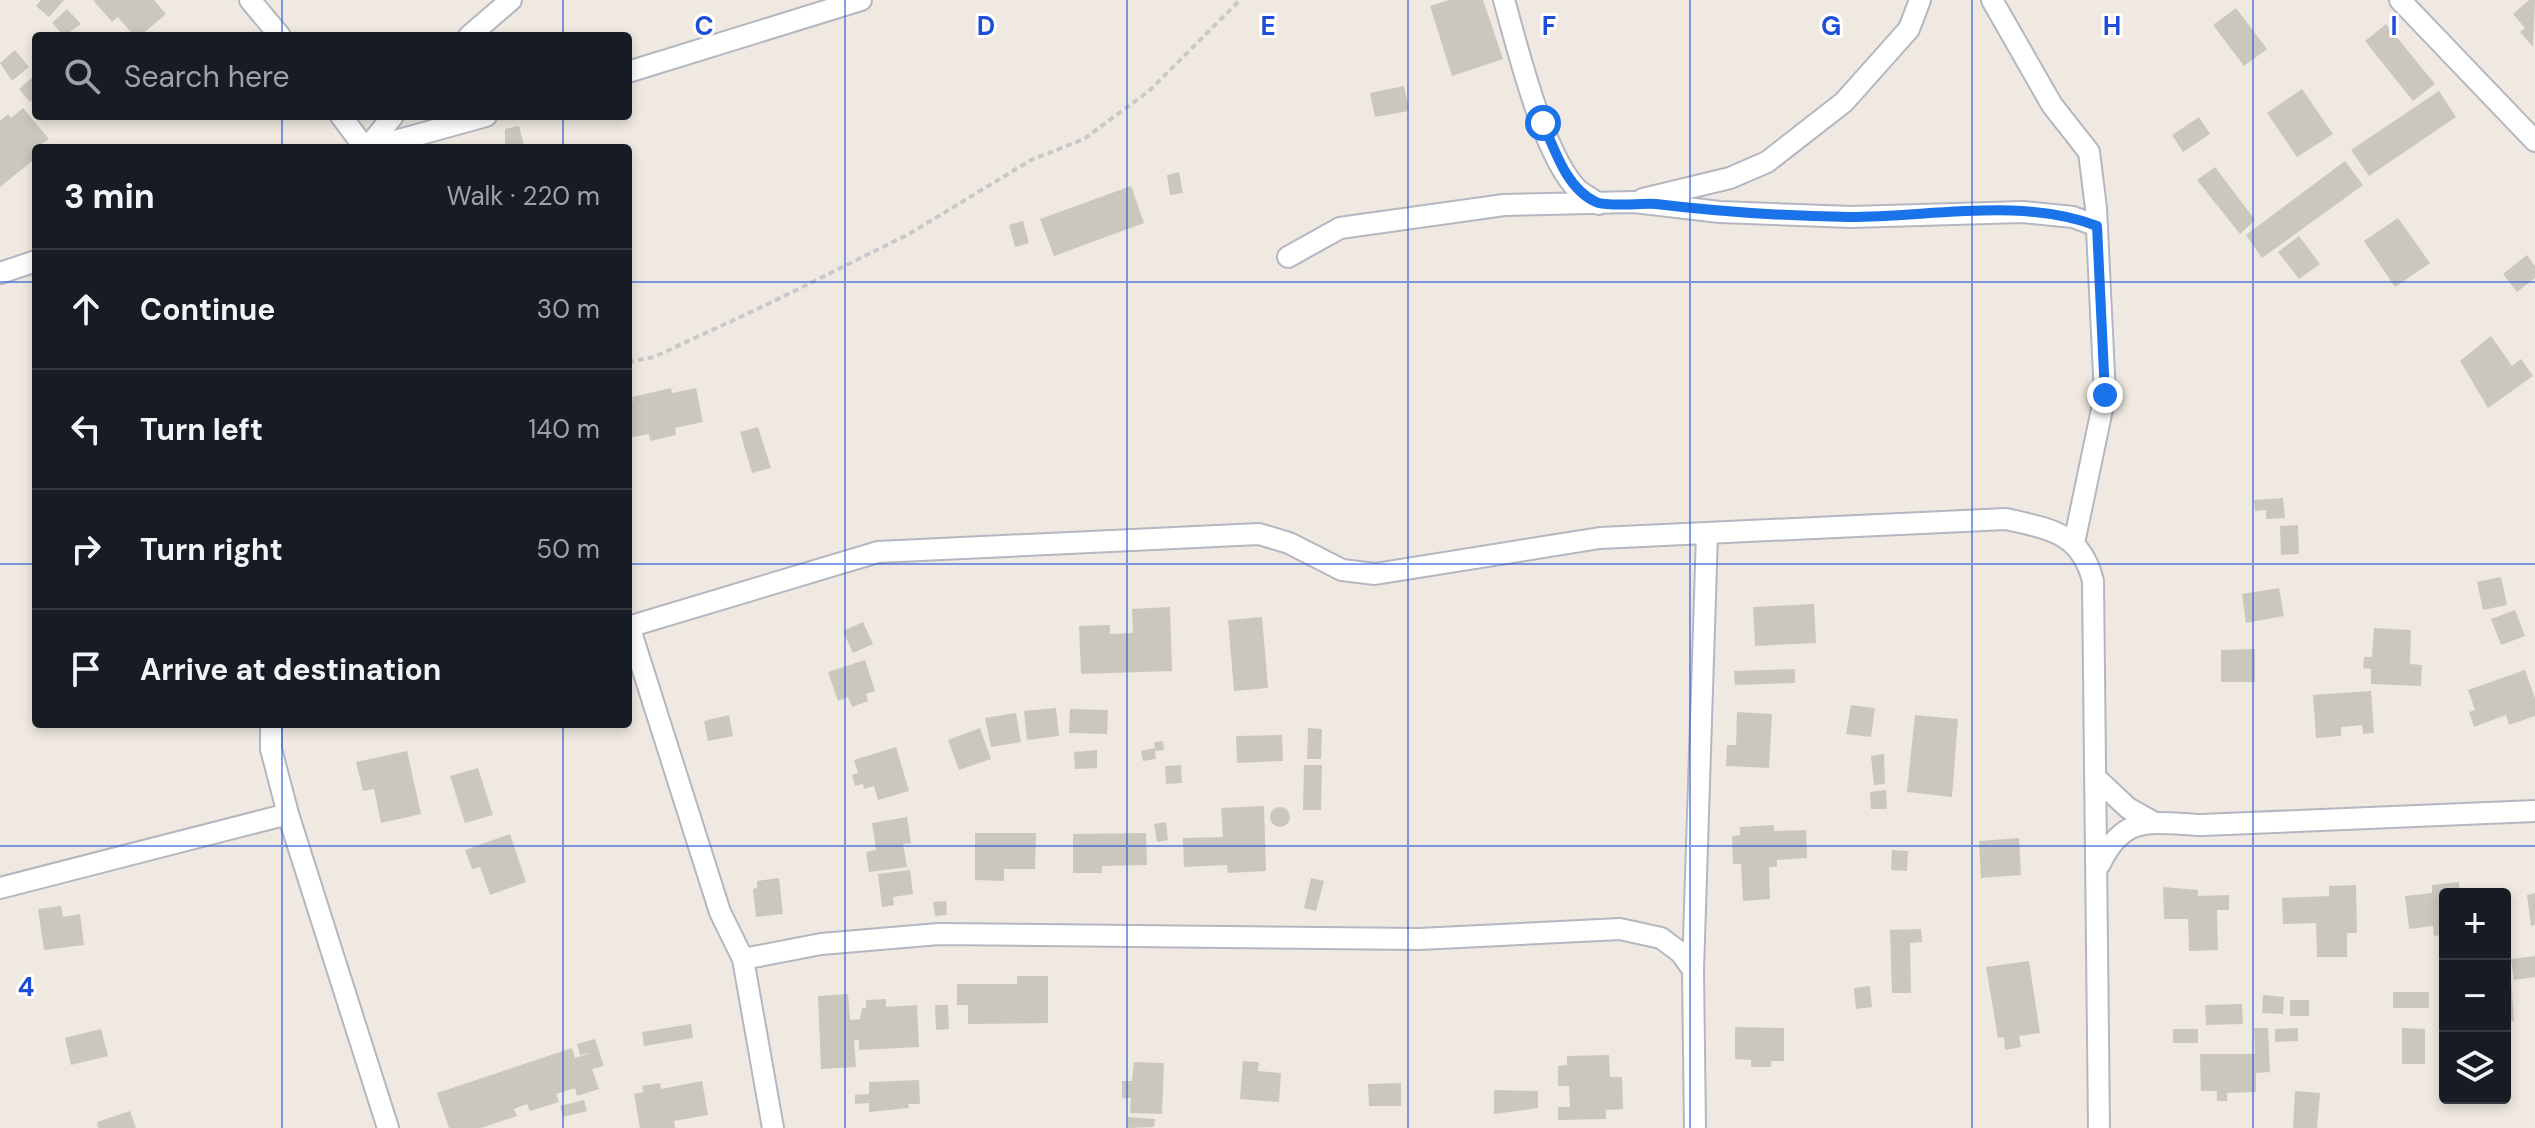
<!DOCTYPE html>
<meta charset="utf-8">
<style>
:root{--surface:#171b24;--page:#20242c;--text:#f1f3f6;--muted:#9ea1a6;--line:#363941}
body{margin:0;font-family:"DM Sans",sans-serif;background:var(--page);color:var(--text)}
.controls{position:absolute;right:24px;bottom:24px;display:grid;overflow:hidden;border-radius:8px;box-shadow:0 4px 12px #0003}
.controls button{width:72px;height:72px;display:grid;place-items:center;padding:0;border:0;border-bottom:2px solid var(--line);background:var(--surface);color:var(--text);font:40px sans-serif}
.stop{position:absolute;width:24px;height:24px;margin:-18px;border:6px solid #1a73e8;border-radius:50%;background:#fff}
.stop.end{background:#1a73e8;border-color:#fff;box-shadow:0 2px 8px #0008}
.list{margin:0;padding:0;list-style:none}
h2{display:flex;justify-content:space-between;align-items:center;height:104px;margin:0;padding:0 32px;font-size:34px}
h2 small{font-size:26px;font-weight:400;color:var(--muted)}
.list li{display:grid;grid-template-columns:52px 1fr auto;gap:24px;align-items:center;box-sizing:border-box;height:120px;padding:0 32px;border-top:2px solid var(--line)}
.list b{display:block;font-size:30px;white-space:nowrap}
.list em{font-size:26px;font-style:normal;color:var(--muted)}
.icon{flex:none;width:44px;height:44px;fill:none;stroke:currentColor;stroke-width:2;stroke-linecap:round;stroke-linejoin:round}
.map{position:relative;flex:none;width:2535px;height:1128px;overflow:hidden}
.search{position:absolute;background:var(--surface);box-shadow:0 4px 12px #0003;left:32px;top:32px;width:600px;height:88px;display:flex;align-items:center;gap:20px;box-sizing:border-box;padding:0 28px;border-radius:8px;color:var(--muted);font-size:30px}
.panel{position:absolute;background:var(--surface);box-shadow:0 4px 12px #0003;left:32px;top:144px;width:600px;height:584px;border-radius:8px}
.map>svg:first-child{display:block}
.building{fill:#cbc7bf}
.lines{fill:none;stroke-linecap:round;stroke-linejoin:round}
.street-casing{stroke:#b4b7c1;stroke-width:24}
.path{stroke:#c9c9c9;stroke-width:4;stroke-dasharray:6 4;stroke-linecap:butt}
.street{stroke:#fff;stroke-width:20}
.route{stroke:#1a73e8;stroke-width:10}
.grid{fill:none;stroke:#1d4ed8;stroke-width:2;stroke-opacity:0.55}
.grid-label{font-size:26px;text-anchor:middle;font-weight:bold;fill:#1d4ed8;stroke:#fff;stroke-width:6;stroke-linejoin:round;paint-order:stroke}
</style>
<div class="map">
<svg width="2535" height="1128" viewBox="0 0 2535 1128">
<rect width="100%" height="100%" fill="#efe9e1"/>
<path class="building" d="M 41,0 L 64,0 L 49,17 L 36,6 Z
M 93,0 L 154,0 L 166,14 L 140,36 L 134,36 L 118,17 L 112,22 Z
M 1449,0 L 1483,0 L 1503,59 L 1452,76 L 1430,6 Z
M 2529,0 L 2535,0 L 2533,47 L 2520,32 L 2525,28 L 2513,14 Z
M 2236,8 L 2267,49 L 2244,66 L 2213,25 Z
M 67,9 L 81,24 L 64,36 L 52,23 Z
M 2386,24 L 2435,84 L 2413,101 L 2365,41 Z
M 15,50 L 29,67 L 12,81 L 0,63 Z
M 36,74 L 36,97 L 30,102 L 19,89 Z
M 1404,86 L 1409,111 L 1375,117 L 1370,93 Z
M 2302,89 L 2333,134 L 2297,157 L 2267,113 Z
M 2439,91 L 2456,117 L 2369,176 L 2351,150 Z
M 23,108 L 49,139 L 36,148 L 36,158 L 0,187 L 0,121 L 8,114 L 11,118 Z
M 2199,117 L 2210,134 L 2183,152 L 2172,135 Z
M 519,126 L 525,148 L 505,148 L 505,129 Z
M 2345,161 L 2363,185 L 2262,258 L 2246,235 Z
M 2215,167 L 2255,220 L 2240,234 L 2197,180 Z
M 1179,172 L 1183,193 L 1170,195 L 1167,175 Z
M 1131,186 L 1144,223 L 1054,256 L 1040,219 Z
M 2398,218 L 2430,263 L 2395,287 L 2364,241 Z
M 1023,221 L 1029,243 L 1015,247 L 1009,225 Z
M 2299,236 L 2320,264 L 2299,279 L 2278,252 Z
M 2527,255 L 2535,266 L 2535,278 L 2517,292 L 2503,274 Z
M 2491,336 L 2512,366 L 2521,359 L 2533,376 L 2488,408 L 2460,361 Z
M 671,388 L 672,393 L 696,388 L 703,422 L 675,428 L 676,435 L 650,441 L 649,434 L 628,438 L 628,402 L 633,401 L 632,397 Z
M 758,427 L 771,468 L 752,473 L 740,432 Z
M 2283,498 L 2285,518 L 2266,519 L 2266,510 L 2255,511 L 2254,500 Z
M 2298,525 L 2299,554 L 2281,555 L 2280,526 Z
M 2501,577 L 2507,605 L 2483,610 L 2477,582 Z
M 2279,588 L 2284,616 L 2246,623 L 2242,594 Z
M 1814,604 L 1816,643 L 1755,646 L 1753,607 Z
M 1170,607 L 1172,671 L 1081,674 L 1079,626 L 1110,625 L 1110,634 L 1133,633 L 1132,609 Z
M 2515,610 L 2525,636 L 2501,645 L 2491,619 Z
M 1262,617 L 1268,688 L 1234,691 L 1228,620 Z
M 863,622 L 873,644 L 853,653 L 843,631 Z
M 2374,628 L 2411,630 L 2410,664 L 2422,665 L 2421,686 L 2371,684 L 2371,669 L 2363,668 L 2364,657 L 2372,657 Z
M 2255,649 L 2255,682 L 2221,682 L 2221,650 Z
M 865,660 L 875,691 L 866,694 L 868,701 L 852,707 L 848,697 L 838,701 L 828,672 Z
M 1795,669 L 1795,683 L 1735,685 L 1734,671 Z
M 2525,670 L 2535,698 L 2535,716 L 2509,725 L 2506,715 L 2474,727 L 2469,712 L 2475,710 L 2468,690 Z
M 2371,691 L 2374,733 L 2363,734 L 2362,725 L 2341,727 L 2341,736 L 2316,738 L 2313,695 Z
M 1851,705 L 1875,708 L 1871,737 L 1846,734 Z
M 1056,708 L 1059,736 L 1027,740 L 1024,711 Z
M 1070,709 L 1108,710 L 1107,734 L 1069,733 Z
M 1737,712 L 1772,714 L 1769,768 L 1726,766 L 1727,745 L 1736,745 Z
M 1016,713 L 1021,742 L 991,747 L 985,718 Z
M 729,715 L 733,736 L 708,741 L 704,721 Z
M 1915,715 L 1958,719 L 1952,797 L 1907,792 Z
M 980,728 L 991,759 L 959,770 L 948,740 Z
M 1308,728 L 1322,729 L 1321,759 L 1307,759 Z
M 1282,735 L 1283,761 L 1237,763 L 1236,736 Z
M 1163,741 L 1164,750 L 1155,751 L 1156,759 L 1143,761 L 1141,751 L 1155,748 L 1154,742 Z
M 896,747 L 909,791 L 878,800 L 874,786 L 864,789 L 863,784 L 855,786 L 852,775 L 858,773 L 854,760 Z
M 1097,750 L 1097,768 L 1075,769 L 1074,752 Z
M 407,751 L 421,814 L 381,823 L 374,789 L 363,791 L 356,762 Z
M 1884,754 L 1885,784 L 1874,785 L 1871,756 Z
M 1181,765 L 1182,783 L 1166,784 L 1165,766 Z
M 1304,765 L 1322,765 L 1321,810 L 1303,810 Z
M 478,768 L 493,815 L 465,823 L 450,776 Z
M 1886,790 L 1887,809 L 1871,809 L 1870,792 Z
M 1264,806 L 1266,871 L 1228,873 L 1227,865 L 1184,867 L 1183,838 L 1223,837 L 1221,808 Z
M1270 817a10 10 0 1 1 20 0a10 10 0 1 1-20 0Z
M 907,817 L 911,843 L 903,844 L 907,867 L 869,872 L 866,852 L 876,850 L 872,823 Z
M 1166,822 L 1168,840 L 1157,842 L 1154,824 Z
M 1774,825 L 1774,831 L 1806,830 L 1807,858 L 1777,860 L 1777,867 L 1769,867 L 1770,899 L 1743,901 L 1741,864 L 1733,864 L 1732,836 L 1740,835 L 1740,827 Z
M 975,833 L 1036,833 L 1035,869 L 1004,869 L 1004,881 L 975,880 Z
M 1146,833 L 1147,865 L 1102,866 L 1102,873 L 1073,873 L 1073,834 Z
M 510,834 L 526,882 L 490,895 L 480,867 L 472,869 L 465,850 Z
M 2019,838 L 2021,875 L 1981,878 L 1979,841 Z
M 1892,850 L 1908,851 L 1907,871 L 1891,870 Z
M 910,870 L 913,894 L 893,897 L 894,905 L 882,907 L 878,874 Z
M 779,878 L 783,914 L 756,917 L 753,889 L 757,888 L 757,881 Z
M 1311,878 L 1324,881 L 1316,911 L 1304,908 Z
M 2459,882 L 2460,894 L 2445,894 L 2445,934 L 2434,936 L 2433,926 L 2409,929 L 2405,896 L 2432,893 L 2432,885 Z
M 2356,885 L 2357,933 L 2347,933 L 2347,957 L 2317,957 L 2316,923 L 2283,924 L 2282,898 L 2329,896 L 2329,886 Z
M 2163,887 L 2198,890 L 2198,896 L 2229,895 L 2229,910 L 2217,910 L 2218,950 L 2189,951 L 2188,919 L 2164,919 Z
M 2535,893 L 2535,925 L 2531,926 L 2527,895 Z
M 946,901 L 947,915 L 935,916 L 933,902 Z
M 61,906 L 63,917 L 80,914 L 84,945 L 44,950 L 38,909 Z
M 1921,929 L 1922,942 L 1910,943 L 1911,993 L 1892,993 L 1890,930 Z
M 2535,956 L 2535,977 L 2514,980 L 2511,959 Z
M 2029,961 L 2040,1033 L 2019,1036 L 2021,1047 L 2005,1050 L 2004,1037 L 1998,1038 L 1986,967 Z
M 1017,976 L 1048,976 L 1048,1023 L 968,1024 L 968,1005 L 957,1005 L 957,984 L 1017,984 Z
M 2505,980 L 2511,980 L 2514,1021 L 2505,1021 Z
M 1870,986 L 1872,1007 L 1856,1009 L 1854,988 Z
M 2393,992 L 2429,992 L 2429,1008 L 2393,1008 Z
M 848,994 L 850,1020 L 860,1019 L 862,1008 L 866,1008 L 866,1000 L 886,999 L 886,1007 L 917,1005 L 919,1047 L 859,1050 L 859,1040 L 854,1040 L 856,1067 L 821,1069 L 818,996 Z
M 2263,995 L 2284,997 L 2283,1014 L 2262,1013 Z
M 2290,1000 L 2309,1000 L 2309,1016 L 2290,1016 Z
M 2242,1004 L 2243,1024 L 2206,1025 L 2205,1005 Z
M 935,1005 L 948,1005 L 949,1029 L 936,1030 Z
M 691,1024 L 693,1038 L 644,1046 L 642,1032 Z
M 1735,1027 L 1784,1028 L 1784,1061 L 1771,1061 L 1771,1067 L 1751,1067 L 1751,1060 L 1735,1059 Z
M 2254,1028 L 2268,1028 L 2270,1072 L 2256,1073 L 2256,1092 L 2227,1093 L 2227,1101 L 2217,1101 L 2217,1091 L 2201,1091 L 2200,1054 L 2255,1054 Z
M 2298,1028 L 2298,1041 L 2275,1042 L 2275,1029 Z
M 2402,1028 L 2425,1029 L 2425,1064 L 2402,1064 Z
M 101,1029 L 108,1056 L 71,1065 L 65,1038 Z
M 2173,1029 L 2198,1029 L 2198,1043 L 2173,1043 Z
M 595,1039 L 604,1066 L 592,1069 L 599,1089 L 577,1096 L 575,1088 L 556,1094 L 559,1102 L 530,1111 L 527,1104 L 514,1109 L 517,1116 L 481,1128 L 449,1128 L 437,1093 L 572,1048 L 575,1058 L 591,1053 L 580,1055 L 577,1044 Z
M 1609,1055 L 1610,1077 L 1622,1077 L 1623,1109 L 1606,1110 L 1606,1119 L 1558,1120 L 1558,1107 L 1570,1107 L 1569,1086 L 1558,1086 L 1558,1066 L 1567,1065 L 1567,1056 Z
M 1243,1061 L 1259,1062 L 1258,1071 L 1281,1073 L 1279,1102 L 1240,1099 Z
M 1134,1062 L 1164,1063 L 1162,1114 L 1130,1113 L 1131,1098 L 1122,1098 L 1122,1081 L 1132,1081 Z
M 919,1080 L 920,1104 L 908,1104 L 909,1108 L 869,1112 L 869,1103 L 855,1104 L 855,1095 L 869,1094 L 869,1082 Z
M 702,1081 L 708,1115 L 674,1121 L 675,1128 L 640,1128 L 634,1094 L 643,1092 L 642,1086 L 660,1083 L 661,1089 Z
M 1401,1083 L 1401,1106 L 1369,1106 L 1368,1084 Z
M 1494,1090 L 1538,1091 L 1538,1108 L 1494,1114 Z
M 2295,1091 L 2320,1093 L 2317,1128 L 2293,1128 Z
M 584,1100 L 587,1111 L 563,1117 L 560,1106 Z
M 130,1111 L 136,1128 L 98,1128 L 97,1122 Z
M 1128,1117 L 1155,1119 L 1154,1127 L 1128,1128 Z"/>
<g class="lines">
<defs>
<path id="street" d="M 250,0 L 280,36
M 1504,0 C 1518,49 1543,155 1578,190 C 1584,195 1592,199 1599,204
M 1992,0 L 2052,105 L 2089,152 L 2096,208 L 2105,395 L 2074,543
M 2400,0 L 2535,141
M 469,36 L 511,0
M 628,72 L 861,0
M 341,116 L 365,148
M 367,148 L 393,116
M 370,148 L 486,116
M 1643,199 L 1730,178 L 1767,162 L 1844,102 L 1909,29 L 1920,0
M 1288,257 L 1340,228 L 1504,205 L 1634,202 L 1720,212 L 1851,217 L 2023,212 L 2073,217 L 2097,226
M 0,273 L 36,261
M 629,626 L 720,912 L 743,959 L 773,1128
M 628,627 L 878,552 L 1259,534 L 1289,543 L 1342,570 L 1375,574 L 1600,538 L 2006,519 C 2049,529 2081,532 2093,581 L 2099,1128
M 271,724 L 271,749 L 288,814 L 388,1128
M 2095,777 L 2128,808 L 2155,823
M 2100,864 C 2124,813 2152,823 2202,825 L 2535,811
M 0,888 L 288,814
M 743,959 L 821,944 L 939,934 L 1419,939 L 1620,929 L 1661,938 L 1681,953 L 1693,970
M 1695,1128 L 1693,970 L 1707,534"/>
</defs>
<use href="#street" class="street-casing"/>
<path class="path" d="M 628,362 L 654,357 L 766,305 L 909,234 L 1031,160 L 1084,139 L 1149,91 L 1240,0"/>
<use href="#street" class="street"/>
</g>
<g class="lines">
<path class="route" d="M 1543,123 C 1555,151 1567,189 1596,202 C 1607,207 1642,203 1656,204 C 1721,212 1785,216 1850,217 C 1930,217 2022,197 2097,226 L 2105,395"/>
</g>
<path class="grid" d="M 282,0 L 282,36M 563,0 L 563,36M 845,0 L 845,1128M 1127,0 L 1127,1128M 1408,0 L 1408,1128M 1690,0 L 1690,1128M 1972,0 L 1972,1128M 2253,0 L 2253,1128M 282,116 L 282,148M 563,116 L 563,148M 0,282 L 36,282M 628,282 L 2535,282M 0,564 L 36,564M 628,564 L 2535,564M 282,724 L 282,1128M 563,724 L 563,1128M 0,846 L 2535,846"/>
<g class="grid-label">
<text x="704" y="35">C</text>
<text x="986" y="35">D</text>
<text x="1268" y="35">E</text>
<text x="1549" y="35">F</text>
<text x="1831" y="35">G</text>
<text x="2112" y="35">H</text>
<text x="2394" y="35">I</text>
<text x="26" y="996">4</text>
</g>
</svg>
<div class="controls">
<button>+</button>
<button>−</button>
<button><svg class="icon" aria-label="layers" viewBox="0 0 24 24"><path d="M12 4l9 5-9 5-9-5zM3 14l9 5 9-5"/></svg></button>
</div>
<div class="stop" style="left:1543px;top:123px"></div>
<div class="stop end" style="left:2105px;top:395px"></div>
<div class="search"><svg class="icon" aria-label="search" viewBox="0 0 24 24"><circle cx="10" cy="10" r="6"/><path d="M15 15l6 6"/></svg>Search here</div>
<section class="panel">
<h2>3 min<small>Walk · 220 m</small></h2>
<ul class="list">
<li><svg class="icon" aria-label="ahead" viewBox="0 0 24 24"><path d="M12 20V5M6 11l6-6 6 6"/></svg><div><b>Continue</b></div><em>30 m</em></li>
<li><svg class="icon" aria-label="left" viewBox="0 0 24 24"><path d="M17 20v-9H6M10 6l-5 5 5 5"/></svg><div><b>Turn left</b></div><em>140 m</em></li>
<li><svg class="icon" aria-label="right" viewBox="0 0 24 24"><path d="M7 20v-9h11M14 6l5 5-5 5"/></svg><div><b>Turn right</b></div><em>50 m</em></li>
<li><svg class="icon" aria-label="arrive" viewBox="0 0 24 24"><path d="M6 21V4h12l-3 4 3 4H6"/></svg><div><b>Arrive at destination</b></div></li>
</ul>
</section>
</div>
